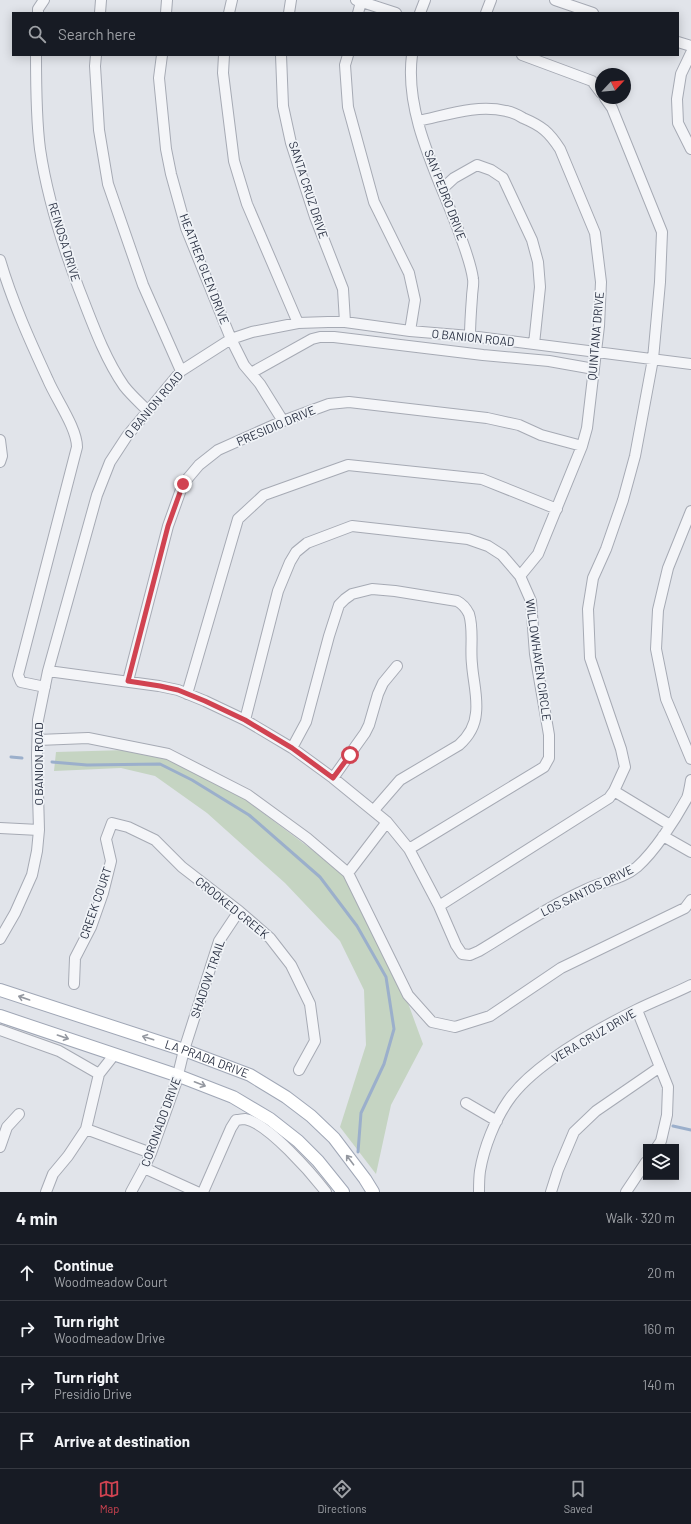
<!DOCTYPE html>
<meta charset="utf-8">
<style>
:root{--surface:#171b24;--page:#242831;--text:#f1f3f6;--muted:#9ea1a6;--line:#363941;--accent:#d14351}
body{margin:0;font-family:Barlow,sans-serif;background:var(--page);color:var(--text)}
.controls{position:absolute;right:12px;bottom:12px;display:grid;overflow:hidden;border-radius:0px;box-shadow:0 2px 10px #0003}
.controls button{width:36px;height:36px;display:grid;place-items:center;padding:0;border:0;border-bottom:1px solid var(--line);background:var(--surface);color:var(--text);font:20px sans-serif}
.compass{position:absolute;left:595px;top:68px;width:36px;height:36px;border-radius:50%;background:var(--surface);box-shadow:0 2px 10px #0003;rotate:64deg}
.stop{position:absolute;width:12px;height:12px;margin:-9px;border:3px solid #d14351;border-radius:50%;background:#fff}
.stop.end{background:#d14351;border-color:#fff;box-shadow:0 1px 4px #0008}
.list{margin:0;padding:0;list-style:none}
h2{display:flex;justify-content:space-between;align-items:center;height:52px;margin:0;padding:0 16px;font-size:17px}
h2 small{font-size:13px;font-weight:400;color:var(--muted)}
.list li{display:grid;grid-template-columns:26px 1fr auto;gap:12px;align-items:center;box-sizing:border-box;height:56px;padding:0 16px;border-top:1px solid var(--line)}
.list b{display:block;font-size:15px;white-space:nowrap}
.list p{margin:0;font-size:13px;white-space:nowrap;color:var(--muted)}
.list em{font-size:13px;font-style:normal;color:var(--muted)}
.icon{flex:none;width:22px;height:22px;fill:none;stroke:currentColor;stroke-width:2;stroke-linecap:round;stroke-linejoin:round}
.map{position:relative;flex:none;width:691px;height:1192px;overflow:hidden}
.search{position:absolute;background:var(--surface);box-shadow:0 2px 10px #0003;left:12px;right:12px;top:12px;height:44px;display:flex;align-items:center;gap:10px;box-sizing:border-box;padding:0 14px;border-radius:0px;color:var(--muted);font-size:15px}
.sheet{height:276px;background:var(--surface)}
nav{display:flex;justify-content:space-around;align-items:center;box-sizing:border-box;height:56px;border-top:1px solid var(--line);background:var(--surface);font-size:11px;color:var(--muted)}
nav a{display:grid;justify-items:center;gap:2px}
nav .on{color:var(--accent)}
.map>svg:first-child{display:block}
.green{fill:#c5d4c2}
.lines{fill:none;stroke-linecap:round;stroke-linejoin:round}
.stream{stroke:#9bafcb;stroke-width:3}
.minor-casing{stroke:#a6aab4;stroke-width:12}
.major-casing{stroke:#a0a7b6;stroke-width:14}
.minor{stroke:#f4f5f8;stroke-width:10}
.major{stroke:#fff;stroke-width:12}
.oneway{stroke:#9498a0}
.route{stroke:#d14351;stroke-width:5}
.labels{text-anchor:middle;stroke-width:3.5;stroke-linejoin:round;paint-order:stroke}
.street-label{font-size:12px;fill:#293042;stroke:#f0f3f7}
</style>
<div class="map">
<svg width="691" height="1192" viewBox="0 0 691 1192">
<rect width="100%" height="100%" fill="#e1e4ea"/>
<path class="green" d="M 127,750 L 165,757 L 243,798 L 343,873 L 408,1003 L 423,1044 L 391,1105 L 376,1174 L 340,1127 L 366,1045 L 364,990 L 340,941 L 285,883 L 207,813 L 155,776 L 121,768 L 54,771 L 56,752 Z"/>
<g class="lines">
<path class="stream" d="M 11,757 L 22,758
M 52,762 L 87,765 L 160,764 L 192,780 L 249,815 L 320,877 L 357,926 L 386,977 L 394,1029 L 384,1064 L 361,1113 L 358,1152
M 673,1126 L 691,1130"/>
<defs>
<path id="minor" d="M 356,0 L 396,13
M 555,0 L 593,13
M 38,13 L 38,9 L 44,0
M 100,13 L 101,0
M 166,13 L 167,0
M 229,13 L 232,0
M 289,13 L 291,0
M 358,13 L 361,2
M 420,13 L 425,0
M 486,13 L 491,0
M 678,42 L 691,46
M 691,53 L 681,74 L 677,99 L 678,123 L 691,149
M 36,55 C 36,86 36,118 40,149 C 47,197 62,244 79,289 C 92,322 104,357 124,386 C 131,395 139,402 147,410
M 96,55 L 95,66 L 99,130 L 108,184 L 143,285 L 181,371
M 162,55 L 159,78 L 166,149 L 171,174 L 186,228 L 231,339 L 244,365 L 260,384 L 283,421
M 224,55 L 223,73 L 234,161 L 247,204 L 298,323
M 281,55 L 283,106 L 291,143 L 315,217 L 343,289 L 345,322
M 348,55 L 345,65 L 348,107 L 374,202 L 409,273 L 415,300 L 410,331
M 412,55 C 404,116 440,179 460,235 C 465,249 471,264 473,279 C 474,284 472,291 472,297 C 471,310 470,323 470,336
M 522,55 L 592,81 L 601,93
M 418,121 C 447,115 477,104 506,111 C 512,112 518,115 523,118 C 542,126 549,132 560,149 L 595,233 L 601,282 L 599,326 L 587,428 L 582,446 L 538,554 L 520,576
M 442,189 L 454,178 L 477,165 L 491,170 L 503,178 L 532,240 L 538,262 L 540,287 L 534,344
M 0,260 C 12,301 30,341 48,380 C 56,399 77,428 77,447 L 18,675 L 21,682 L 45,687
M 251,373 L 312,339 L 320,337 L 334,337 L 483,355 L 549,361 L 594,369
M 0,440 L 2,456 L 0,462
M 691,511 L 668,568 L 658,610 L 656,649 L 666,699 L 691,759
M 48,671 L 159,686 L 178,690 L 205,701 L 245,720 L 292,748 L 333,778 L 387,822 L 409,849 L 439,906 L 456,945 L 462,954 L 470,955 L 479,951 C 514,930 549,906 587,889 C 603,881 623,879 637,867 C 655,851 675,820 687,798 C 689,793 690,786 691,780
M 128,681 L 168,526 L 183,484 L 199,465 L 218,450 L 283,421 L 329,404 L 349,402 L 487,418 L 519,425 L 541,435 L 582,446
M 187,694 L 238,519 L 264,495 L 348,465 L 482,479 L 557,509
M 245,720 L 278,591 L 290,562 L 296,552 L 307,543 L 352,526 L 468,539 L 488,546 L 502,555 L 520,576 L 531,601 L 535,654 L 549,735 L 549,758 L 544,767 L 409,849
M 38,740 L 88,738 L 168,754 L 248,795 L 307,838 L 348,873
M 292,748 L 306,722 L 329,636 L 339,605 L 345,599 L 352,594 L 372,589 L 395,591 L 457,601 C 463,604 466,608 469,614 C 474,630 470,648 472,664 C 473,680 478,697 476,713 C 475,726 469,736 459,745 L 400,780 L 374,810
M 333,778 L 365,733 L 369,725 L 378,694 L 383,683 L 397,666
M 614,791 L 670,825
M 387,822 L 348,873 L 408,995 L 432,1022 L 455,1027 L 490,1016 L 561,968 L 685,908 L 691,900
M 0,828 L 39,830
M 663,836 L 691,852
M 439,906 L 609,798 L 614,791 L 625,767 L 621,749 L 590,658 L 588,609 L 593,578 L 606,549 L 623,500 L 635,456 L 653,359 L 660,282 L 662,232 L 612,108 L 605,98
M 0,939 L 15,913 L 32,875 L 37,851 L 39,830 L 37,756 L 38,720 L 48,671 L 97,495 L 110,462 L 127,436 L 181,371 L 231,339 L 252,332 L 298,323 L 328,322 L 345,322 L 410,331 L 470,336 L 691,364
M 74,984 L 75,958 L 91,927 L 103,893 L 111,861 L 106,839 L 112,823 L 128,827 L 155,840 L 182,867 L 239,911 L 270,938 L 291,965 L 310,1004 L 315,1041 L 299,1070
M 637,1010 L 668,1087 L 667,1115 L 661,1141 L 657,1147
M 0,1030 L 59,1051 L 99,1074
M 466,1103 L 497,1121
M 86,1129 L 151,1153
M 0,1147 L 7,1127 L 19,1114
M 144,1168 L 197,1192
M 46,1192 L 53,1174 L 68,1156 L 86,1129 L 99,1074 L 114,1055
M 131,1192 L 144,1168 L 151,1153 L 176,1083 L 184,1050 L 219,941 L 239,911
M 203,1192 L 231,1128 L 236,1120 C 239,1120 243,1119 245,1119 C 268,1123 312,1174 326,1192
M 479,1192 C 479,1185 479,1178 480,1171 C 484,1147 495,1120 508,1101 C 533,1064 596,1030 636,1010 C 654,1001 673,994 691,985
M 551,1192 L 558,1170 L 574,1132 L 596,1111 L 660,1067
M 626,1192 L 646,1162"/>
<g id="major">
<path id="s1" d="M 0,990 L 184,1050 L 250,1075 L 286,1097 L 311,1116 L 334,1138 L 365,1179 L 373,1192"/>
<path d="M 0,1016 L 179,1076 L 233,1097 L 270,1119 L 298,1141 L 318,1161 L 343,1192"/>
</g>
</defs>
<use href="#minor" class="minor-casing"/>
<use href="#major" class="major-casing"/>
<use href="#minor" class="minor"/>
<use href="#major" class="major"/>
</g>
<defs><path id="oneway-shaft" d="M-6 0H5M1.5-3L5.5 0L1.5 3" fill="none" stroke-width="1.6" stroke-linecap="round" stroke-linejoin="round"/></defs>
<g class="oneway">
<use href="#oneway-shaft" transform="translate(24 998) rotate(-161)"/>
<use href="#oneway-shaft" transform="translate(63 1037) rotate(19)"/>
<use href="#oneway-shaft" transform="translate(148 1038) rotate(-162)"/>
<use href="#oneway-shaft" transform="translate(200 1084) rotate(21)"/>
<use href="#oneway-shaft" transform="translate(350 1160) rotate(-127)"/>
</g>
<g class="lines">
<path class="route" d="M 183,484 L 168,526 L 128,681 L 160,686 L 178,690 L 205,701 L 245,720 L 292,748 L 333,778 L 350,755"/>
</g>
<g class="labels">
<g class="street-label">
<text transform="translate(308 190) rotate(72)" y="4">SANTA CRUZ DRIVE</text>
<text transform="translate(445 195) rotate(69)" y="4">SAN PEDRO DRIVE</text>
<text transform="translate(64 242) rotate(73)" y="4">REINOSA DRIVE</text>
<text transform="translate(204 269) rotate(69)" y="4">HEATHER GLEN DRIVE</text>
<text transform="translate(596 336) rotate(-85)" y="4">QUINTANA DRIVE</text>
<text transform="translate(473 338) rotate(6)" y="4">O BANION ROAD</text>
<text transform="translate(154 405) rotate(-50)" y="4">O BANION ROAD</text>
<text transform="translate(276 426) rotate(-23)" y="4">PRESIDIO DRIVE</text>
<text transform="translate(538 660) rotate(82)" y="4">WILLOWHAVEN CIRCLE</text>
<text transform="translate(39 764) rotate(-90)" y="4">O BANION ROAD</text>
<text transform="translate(587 891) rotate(-26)" y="4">LOS SANTOS DRIVE</text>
<text transform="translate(96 903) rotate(-71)" y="4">CREEK COURT</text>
<text transform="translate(232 908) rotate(39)" y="4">CROOKED CREEK</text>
<text transform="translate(208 979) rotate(-71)" y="4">SHADOW TRAIL</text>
<text transform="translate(594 1036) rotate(-30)" y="4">VERA CRUZ DRIVE</text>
<text dy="4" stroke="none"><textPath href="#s1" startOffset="218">LA PRADA DRIVE</textPath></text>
<text transform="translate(161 1122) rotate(-70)" y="4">CORONADO DRIVE</text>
</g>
</g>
</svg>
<div class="controls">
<button><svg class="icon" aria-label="layers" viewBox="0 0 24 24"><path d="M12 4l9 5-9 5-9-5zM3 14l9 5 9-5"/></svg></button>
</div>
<svg class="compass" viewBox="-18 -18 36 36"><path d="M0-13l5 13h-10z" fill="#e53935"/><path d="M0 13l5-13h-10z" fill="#9ea1a6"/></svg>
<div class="stop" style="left:350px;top:755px"></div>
<div class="stop end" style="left:183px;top:484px"></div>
<div class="search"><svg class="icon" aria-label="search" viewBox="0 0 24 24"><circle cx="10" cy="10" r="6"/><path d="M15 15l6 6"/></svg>Search here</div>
</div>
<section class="sheet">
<h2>4 min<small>Walk · 320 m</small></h2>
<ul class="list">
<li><svg class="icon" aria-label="ahead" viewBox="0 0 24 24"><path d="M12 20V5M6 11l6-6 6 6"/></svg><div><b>Continue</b><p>Woodmeadow Court</p></div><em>20 m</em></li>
<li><svg class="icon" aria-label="right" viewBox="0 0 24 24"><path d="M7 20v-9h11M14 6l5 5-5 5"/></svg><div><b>Turn right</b><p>Woodmeadow Drive</p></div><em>160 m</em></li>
<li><svg class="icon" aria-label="right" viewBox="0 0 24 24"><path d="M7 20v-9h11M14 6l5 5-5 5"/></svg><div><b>Turn right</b><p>Presidio Drive</p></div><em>140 m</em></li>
<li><svg class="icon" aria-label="arrive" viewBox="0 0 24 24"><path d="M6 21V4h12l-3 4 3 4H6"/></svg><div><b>Arrive at destination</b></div></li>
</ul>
</section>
<nav>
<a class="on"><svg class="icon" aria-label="map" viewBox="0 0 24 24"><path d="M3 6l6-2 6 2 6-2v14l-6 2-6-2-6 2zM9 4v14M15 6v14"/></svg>Map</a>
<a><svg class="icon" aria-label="directions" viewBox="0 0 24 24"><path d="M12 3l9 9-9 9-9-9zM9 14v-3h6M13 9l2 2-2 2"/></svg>Directions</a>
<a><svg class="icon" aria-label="saved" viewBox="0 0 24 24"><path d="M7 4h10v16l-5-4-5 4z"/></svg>Saved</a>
</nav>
